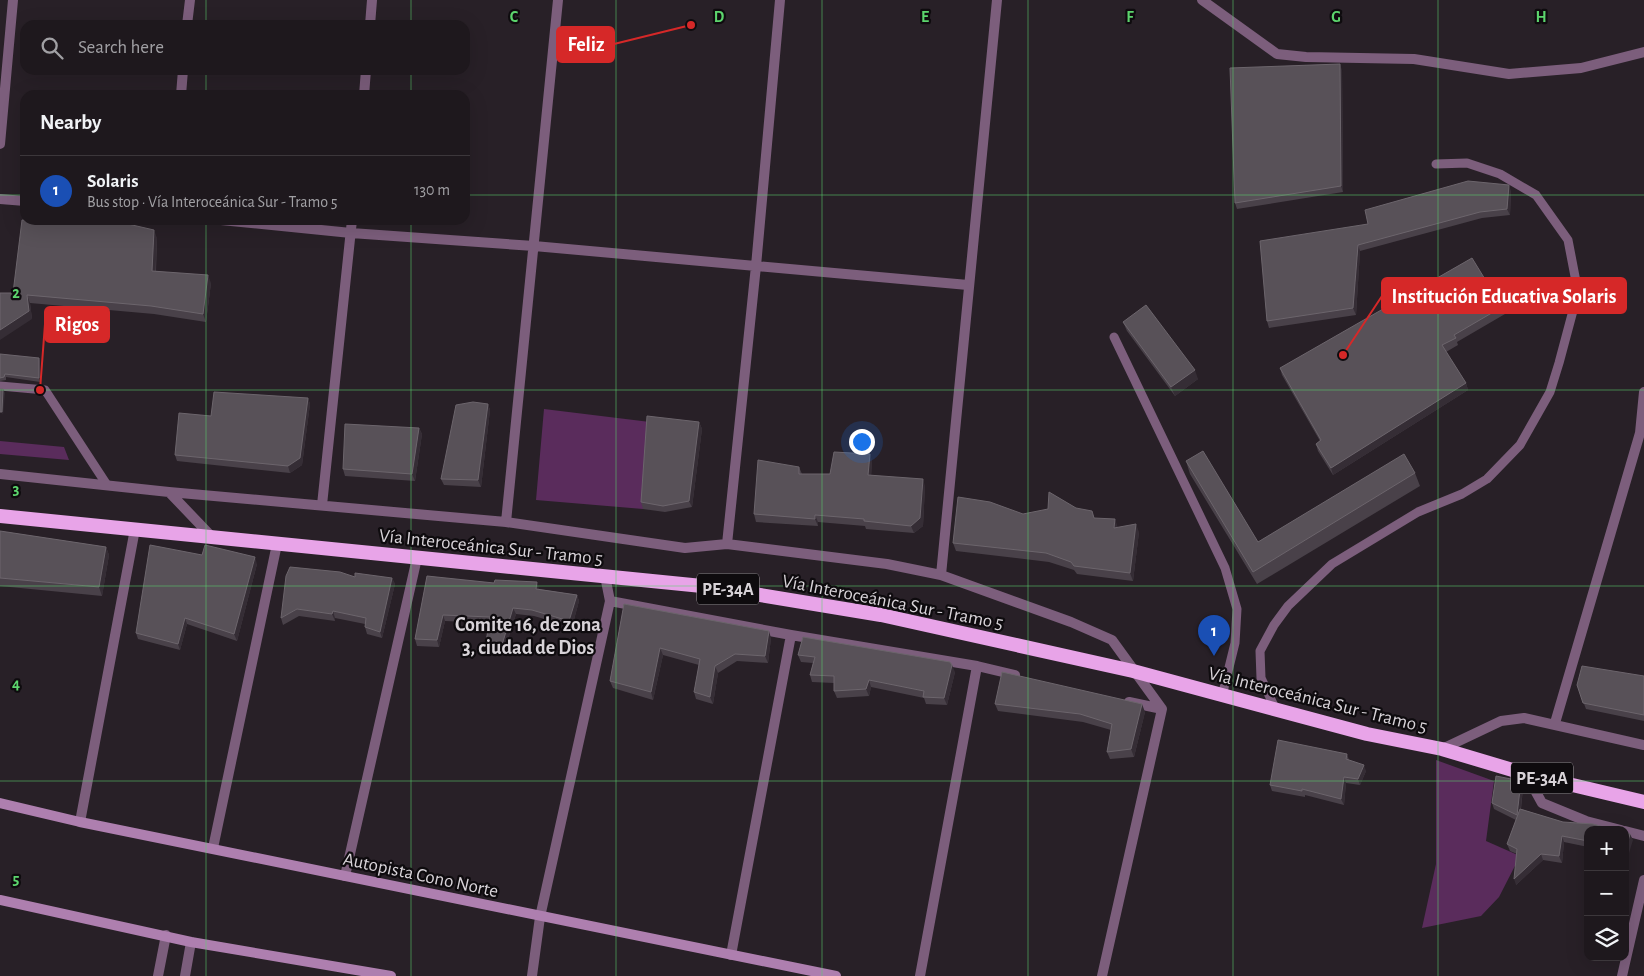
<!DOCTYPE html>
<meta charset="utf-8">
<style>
:root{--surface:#1e181d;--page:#2b252a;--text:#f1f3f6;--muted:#a1a0a4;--line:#3c373b;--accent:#5cd56d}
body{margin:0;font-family:"Alegreya Sans",sans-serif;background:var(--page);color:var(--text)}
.controls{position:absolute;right:15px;bottom:15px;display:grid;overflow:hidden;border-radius:10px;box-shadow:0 5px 20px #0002}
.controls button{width:45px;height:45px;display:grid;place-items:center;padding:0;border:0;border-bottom:1px solid var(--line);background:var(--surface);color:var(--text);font:25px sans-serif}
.you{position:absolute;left:861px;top:441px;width:18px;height:18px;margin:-12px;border:4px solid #fff;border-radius:50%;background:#1a73e8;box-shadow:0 0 0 8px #1a73e833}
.badge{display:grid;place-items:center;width:32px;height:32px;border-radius:50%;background:var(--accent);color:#fff;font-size:16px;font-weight:700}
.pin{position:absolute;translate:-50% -41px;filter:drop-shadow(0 1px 2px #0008)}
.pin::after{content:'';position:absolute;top:26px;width:18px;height:15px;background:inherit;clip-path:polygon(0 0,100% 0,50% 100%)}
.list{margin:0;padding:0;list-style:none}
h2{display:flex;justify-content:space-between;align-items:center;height:65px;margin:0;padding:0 20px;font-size:21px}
h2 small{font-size:16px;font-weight:400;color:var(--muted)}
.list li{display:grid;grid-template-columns:32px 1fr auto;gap:15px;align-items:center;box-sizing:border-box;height:70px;padding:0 20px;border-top:1px solid var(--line)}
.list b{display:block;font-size:19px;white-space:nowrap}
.list p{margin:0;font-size:16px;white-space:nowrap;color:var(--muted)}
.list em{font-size:16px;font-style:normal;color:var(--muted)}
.icon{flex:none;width:28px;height:28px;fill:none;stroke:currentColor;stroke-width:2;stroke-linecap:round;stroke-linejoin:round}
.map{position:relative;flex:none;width:1644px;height:976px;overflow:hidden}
.search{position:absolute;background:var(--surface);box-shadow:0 5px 20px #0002;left:20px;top:20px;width:450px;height:55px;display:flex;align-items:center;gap:12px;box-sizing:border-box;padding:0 18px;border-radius:15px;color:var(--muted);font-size:19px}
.panel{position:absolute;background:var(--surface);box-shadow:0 5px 20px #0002;left:20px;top:90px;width:450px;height:135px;border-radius:15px}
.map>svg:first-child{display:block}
.green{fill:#5a2c5c}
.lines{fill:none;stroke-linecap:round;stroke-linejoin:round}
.service{stroke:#7c5e7c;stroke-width:9}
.minor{stroke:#7c5e7c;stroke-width:10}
.secondary{stroke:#ae7faf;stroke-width:10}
.trunk{stroke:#e8a4e8;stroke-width:14}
.wall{fill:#494149}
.shaded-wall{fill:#352d35}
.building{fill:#585158;stroke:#6c656c}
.grid{fill:none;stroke:#5cd56d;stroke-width:1;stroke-opacity:0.55}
.labels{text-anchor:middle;stroke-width:4.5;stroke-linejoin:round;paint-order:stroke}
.shield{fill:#0e0b0e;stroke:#9b979b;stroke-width:1}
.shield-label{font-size:18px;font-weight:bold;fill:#d8d3d8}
.street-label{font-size:19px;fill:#d8d3d8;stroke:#0e0b0e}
.neighbourhood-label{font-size:20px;font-weight:bold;fill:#d8d3d8;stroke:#0e0b0e}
.grid-label{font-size:16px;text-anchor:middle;font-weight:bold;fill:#5cd56d;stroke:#0e0b0e;stroke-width:4.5;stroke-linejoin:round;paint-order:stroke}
.leader{fill:none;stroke:#d62828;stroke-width:2}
.callout-dot{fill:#d62828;stroke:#0e0b0e;stroke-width:2}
.callout{fill:#d62828;stroke:#d62828;stroke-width:2}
.callout-label{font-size:20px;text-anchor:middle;font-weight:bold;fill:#fff}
</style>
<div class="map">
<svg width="1644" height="976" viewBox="0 0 1644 976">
<rect width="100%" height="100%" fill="#282027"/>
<path class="green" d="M 544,409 L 650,422 L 643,509 L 536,500 Z
M 0,441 L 64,447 L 69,460 L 0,454 Z
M 1436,760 L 1494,781 L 1486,841 L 1520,856 L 1499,897 L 1481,916 L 1422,928 L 1436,864 Z"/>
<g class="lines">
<path class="service" d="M 1114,337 L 1225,568 L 1237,609 L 1235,643 L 1222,696
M 0,386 L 45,390 L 107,485
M 1275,708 L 1261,678 L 1260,651 L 1274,625 L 1288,606 L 1332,564 L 1418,512 L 1462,494 L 1487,479 L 1520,445 L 1550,392 L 1559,363 L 1578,292 L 1568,240 L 1536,195 L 1500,174 L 1467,163 L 1436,164"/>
<path class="minor" d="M 1202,0 L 1277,54 L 1306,57 L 1414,59 L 1509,74 L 1581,68 L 1644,52
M 187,25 L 190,0
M 370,25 L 372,0
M 181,95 L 183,70
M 364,95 L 366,70
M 0,144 L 13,0
M 0,199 L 25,201
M 221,220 L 351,233 L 534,246 L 968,285
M 0,474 L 169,492 L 506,522 L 685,548 L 727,544 L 887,564 L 941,575 L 1071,622 L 1112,640 L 1162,709
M 169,492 L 212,537
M 322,505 L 352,220
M 506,522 L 558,0
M 727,544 L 756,266 L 780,0
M 941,575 L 997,0
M 610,601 L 791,635 L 977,666 L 1015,675
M 1129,702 L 1162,709
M 1555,723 L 1640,433 L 1644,392
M 1442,749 L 1501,721 L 1524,718 L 1644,745
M 1526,774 L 1542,803 L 1586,821 L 1621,830
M 80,822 L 135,529
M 1625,831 L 1644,836
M 213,848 L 277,544
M 345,876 L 417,558
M 731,955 L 791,635
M 158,976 L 166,935
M 185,976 L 191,942
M 532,976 L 540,917 L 610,601 L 605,576
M 920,976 L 977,666
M 1102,976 L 1162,709
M 1622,976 L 1644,880"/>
<path class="secondary" d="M 0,803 L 80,822 L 836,976
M 0,900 L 191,942 L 391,976"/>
<path class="trunk" d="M 0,516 L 712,587 L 881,615 L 1133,671 L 1367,734 L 1442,749 L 1526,774 L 1644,802"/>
</g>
<path class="wall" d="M 1342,70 L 1343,192 L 1237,209 L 1235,203 Z
M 1511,191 L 1510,215 L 1482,218 L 1360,251 L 1356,315 L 1269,328 L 1267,321 L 1368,224 Z
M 51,221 L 133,221 L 133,225 L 157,238 L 156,271 L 211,283 L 206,322 L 154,314 L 30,303 L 32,319 L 13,293 Z
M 1502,307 L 1505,314 L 1457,342 L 1458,345 L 1446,352 L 1466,383 L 1468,390 L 1333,475 L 1318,451 L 1316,444 L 1320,441 L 1282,375 L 1280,368 Z
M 1123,322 L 1198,379 L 1175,396 L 1127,331 Z
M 0,354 L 40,361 L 40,382 L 6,377 L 6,380 L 0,381 Z
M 308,398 L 310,404 L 302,465 L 290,473 L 177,461 L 175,455 L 211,416 Z
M 488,404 L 490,410 L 481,487 L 444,485 L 441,479 Z
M 699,422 L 702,429 L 692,507 L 665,512 L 643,509 L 641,502 Z
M 419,428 L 422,434 L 415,481 L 345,476 L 343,469 Z
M 872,461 L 871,475 L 925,486 L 923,526 L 914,533 L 866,529 L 865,526 L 818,522 L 818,526 L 756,522 L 754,514 L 799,467 L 802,474 L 830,474 Z
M 1186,461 L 1258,542 L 1415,473 L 1420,486 L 1257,584 L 1190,474 Z
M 1076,508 L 1094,518 L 1118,528 L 1139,532 L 1133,581 L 1077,574 L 1074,570 L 1049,562 L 956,551 L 953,543 Z
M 0,531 L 106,547 L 109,555 L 102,596 L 0,586 Z
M 202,555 L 257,564 L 237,641 L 187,624 L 180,650 L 138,639 L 136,633 Z
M 427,576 L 539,589 L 577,595 L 579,601 L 572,627 L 534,616 L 516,614 L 504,652 L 489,649 L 486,642 L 489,623 L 445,621 L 439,647 L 417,646 L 415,639 Z
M 355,577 L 392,578 L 395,584 L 382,638 L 367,634 L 365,627 L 365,624 L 335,618 L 335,621 L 299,616 L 283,625 L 281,618 Z
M 624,604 L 771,638 L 768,663 L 737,661 L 718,673 L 713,704 L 696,699 L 694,692 L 699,665 L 663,655 L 653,700 L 613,688 L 610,681 Z
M 803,637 L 955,672 L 947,705 L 926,704 L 924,698 L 871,687 L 869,696 L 837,698 L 834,691 L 834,683 L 812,682 L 810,675 L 813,663 L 801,662 L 798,655 Z
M 1644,676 L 1644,721 L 1586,709 L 1577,685 Z
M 995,704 L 1145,712 L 1134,757 L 1110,759 L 1107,752 L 1111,730 L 1083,722 L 998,711 Z
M 1347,754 L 1349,760 L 1366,771 L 1360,785 L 1346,783 L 1344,805 L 1305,795 L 1305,797 L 1272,791 L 1270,785 Z
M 1521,781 L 1523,788 L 1521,809 L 1588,830 L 1588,847 L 1564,842 L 1562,863 L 1543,860 L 1516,885 L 1517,854 L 1510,851 L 1507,844 L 1516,820 L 1494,809 L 1492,803 Z"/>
<path class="shaded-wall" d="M 1340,64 L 1342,70 L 1343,192 L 1341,186 Z
M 1509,185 L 1511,191 L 1510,215 L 1507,209 Z
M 129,220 L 133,220 L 133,221 L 131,233 L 128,224 Z
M 154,230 L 157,238 L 155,279 L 152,271 Z
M 1358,245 L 1360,251 L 1356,315 L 1353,308 Z
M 208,275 L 211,283 L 206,322 L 203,314 Z
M 27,295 L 30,303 L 32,319 L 0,340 L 0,330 Z
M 39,358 L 40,361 L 40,382 L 39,378 Z
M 1195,370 L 1198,379 L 1175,396 L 1171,387 Z
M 1466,383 L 1468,390 L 1333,475 L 1331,468 Z
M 3,389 L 5,393 L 3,415 L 2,412 Z
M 308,398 L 310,404 L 302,465 L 290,473 L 288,466 Z
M 488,404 L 490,410 L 481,487 L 478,480 Z
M 699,422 L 702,429 L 692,507 L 689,501 Z
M 419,428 L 422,434 L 415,481 L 412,474 Z
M 870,454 L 872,461 L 871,482 L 868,475 Z
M 923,479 L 925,486 L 923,526 L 914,533 L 911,526 Z
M 815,515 L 818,522 L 818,526 L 815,519 Z
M 1115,519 L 1118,528 L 1114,528 Z
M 1136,524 L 1139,532 L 1133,581 L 1130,573 Z
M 106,547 L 109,555 L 102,596 L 99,587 Z
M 255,557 L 257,564 L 237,641 L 234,634 Z
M 392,578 L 395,584 L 382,638 L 380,632 Z
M 537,582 L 539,589 L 538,595 L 536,589 Z
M 577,595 L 579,601 L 572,627 L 569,621 Z
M 513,608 L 516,614 L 504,652 L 502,645 Z
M 333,611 L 335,618 L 335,621 L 332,614 Z
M 443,615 L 445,621 L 439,647 L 437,640 Z
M 185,618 L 187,624 L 180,650 L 178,644 Z
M 769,631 L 771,638 L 768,663 L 765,656 Z
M 660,648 L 663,655 L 653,700 L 651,692 Z
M 952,665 L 955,672 L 947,705 L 944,698 Z
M 715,666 L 718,673 L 713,704 L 710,697 Z
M 869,680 L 871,687 L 869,696 L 866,689 Z
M 1142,704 L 1145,712 L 1134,757 L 1131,749 Z
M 1364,765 L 1366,771 L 1360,785 L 1358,779 Z
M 1344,777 L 1346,783 L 1344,805 L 1341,799 Z
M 1521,781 L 1523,788 L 1519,822 L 1517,815 Z
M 1630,834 L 1633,840 L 1625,866 L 1625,851 Z
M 1562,836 L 1564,842 L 1562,863 L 1559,856 Z
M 1541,854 L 1543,860 L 1516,885 L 1514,879 Z"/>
<path class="building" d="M 1340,64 L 1341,186 L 1235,203 L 1230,68 Z
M 1468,181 L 1509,185 L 1507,209 L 1480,212 L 1358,245 L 1353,308 L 1267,321 L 1260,241 L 1368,224 L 1365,210 Z
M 22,220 L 51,221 L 51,220 L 129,220 L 128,224 L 154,230 L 152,271 L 208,275 L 203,314 L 151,306 L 27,295 L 29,311 L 0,330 L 0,293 L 13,293 Z
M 1472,258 L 1502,307 L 1454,335 L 1456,338 L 1442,345 L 1466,383 L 1331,468 L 1316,444 L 1321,440 L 1280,368 Z
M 1146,305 L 1195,370 L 1171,387 L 1123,322 Z
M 0,354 L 39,358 L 39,378 L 5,374 L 4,377 L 0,378 Z
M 0,389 L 3,389 L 2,412 L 0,412 Z
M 214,392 L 308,398 L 300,458 L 288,466 L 175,455 L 179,413 L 211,416 Z
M 473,402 L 488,404 L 478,480 L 441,479 L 456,405 Z
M 647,416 L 699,422 L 689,501 L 663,506 L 641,502 Z
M 345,424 L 419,428 L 412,474 L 343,469 Z
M 1203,451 L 1258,542 L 1404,454 L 1415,473 L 1253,572 L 1186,461 Z
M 834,452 L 870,454 L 868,475 L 923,479 L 920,518 L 911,526 L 864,521 L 864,519 L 815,515 L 815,519 L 754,514 L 758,460 L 799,467 L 799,474 L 830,474 Z
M 1049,492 L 1076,508 L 1092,511 L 1094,518 L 1115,519 L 1114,528 L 1136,524 L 1130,573 L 1074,566 L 1071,562 L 1046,553 L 953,543 L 958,497 L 990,502 L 1023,514 L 1048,509 Z
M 0,531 L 106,547 L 99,587 L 0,578 Z
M 150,545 L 202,555 L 205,545 L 255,557 L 234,634 L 185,618 L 178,644 L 136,633 Z
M 290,567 L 340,572 L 355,577 L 355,573 L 392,578 L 380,632 L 365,627 L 366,618 L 333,611 L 332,614 L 297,609 L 281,618 L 286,576 Z
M 427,576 L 494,583 L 495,580 L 537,582 L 536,589 L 577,595 L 569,621 L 532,610 L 513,608 L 502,645 L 486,642 L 490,617 L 443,615 L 437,640 L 415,639 Z
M 624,604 L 769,631 L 765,656 L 735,654 L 715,666 L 710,697 L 694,692 L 700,659 L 660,648 L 651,692 L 610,681 Z
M 803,637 L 950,662 L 952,665 L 944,698 L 923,697 L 924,691 L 869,680 L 866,689 L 834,691 L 834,676 L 810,675 L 815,657 L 798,655 Z
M 1582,666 L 1644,676 L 1644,715 L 1583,703 L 1577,685 Z
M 1002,672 L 1142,704 L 1131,749 L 1107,752 L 1112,724 L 1080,714 L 995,704 Z
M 1278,740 L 1347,754 L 1346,759 L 1364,765 L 1358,779 L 1344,777 L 1341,799 L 1302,789 L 1302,791 L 1270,785 Z
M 1496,776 L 1521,781 L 1517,815 L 1492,803 Z
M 1520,809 L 1563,822 L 1593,824 L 1615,830 L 1588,830 L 1588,841 L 1562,836 L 1559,856 L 1541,854 L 1514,879 L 1517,849 L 1507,844 Z
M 1625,832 L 1630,834 L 1625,851 Z"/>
<path class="grid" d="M 206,0 L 206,25M 411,0 L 411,25M 616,0 L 616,976M 822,0 L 822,976M 1028,0 L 1028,976M 1233,0 L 1233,976M 1438,0 L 1438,976M 206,70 L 206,95M 411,70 L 411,95M 0,195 L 25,195M 465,195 L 1644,195M 206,220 L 206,976M 411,220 L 411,976M 0,390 L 1644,390M 0,586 L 1644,586M 0,781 L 1644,781"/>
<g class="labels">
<g class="shield">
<rect x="697" y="573.5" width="62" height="31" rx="4"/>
<rect x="1511" y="762.5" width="62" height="31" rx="4"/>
</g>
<g class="shield-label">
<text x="728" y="595">PE-34A</text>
<text x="1542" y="784">PE-34A</text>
</g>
<g class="street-label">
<text transform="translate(491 546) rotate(6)" y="7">Vía Interoceánica Sur - Tramo 5</text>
<text transform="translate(893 601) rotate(11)" y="7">Vía Interoceánica Sur - Tramo 5</text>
<text transform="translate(1318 699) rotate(14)" y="7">Vía Interoceánica Sur - Tramo 5</text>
<text transform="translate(421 874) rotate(12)" y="7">Autopista Cono Norte</text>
</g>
<g class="neighbourhood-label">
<text x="528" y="631">Comite 16, de zona<tspan x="528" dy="23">3, ciudad de Dios</tspan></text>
</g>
</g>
<g class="grid-label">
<text x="514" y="22">C</text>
<text x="719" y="22">D</text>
<text x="925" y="22">E</text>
<text x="1130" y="22">F</text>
<text x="1336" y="22">G</text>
<text x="1541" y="22">H</text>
<text x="16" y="298">2</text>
<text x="16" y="494">3</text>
<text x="16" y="689">4</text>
<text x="16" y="884">5</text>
</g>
<path class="leader" d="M691 25L614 44M1343 355L1382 296M40 390L45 324"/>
<g class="callout-dot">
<circle cx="691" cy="25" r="5"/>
<circle cx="1343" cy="355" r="5"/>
<circle cx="40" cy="390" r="5"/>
</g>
<g class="callout">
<rect x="557" y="27" width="57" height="35" rx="5"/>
<rect x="1382" y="278" width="244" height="35" rx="5"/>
<rect x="45" y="307" width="64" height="35" rx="5"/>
</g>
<g class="callout-label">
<text x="586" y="51">Feliz</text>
<text x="1504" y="303">Institución Educativa Solaris</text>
<text x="77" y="331">Rigos</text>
</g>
</svg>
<div class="controls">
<button>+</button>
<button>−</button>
<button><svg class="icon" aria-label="layers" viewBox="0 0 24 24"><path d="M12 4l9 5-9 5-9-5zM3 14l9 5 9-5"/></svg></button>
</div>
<div class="you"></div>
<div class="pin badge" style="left:1214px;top:656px;background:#1a4fb4">1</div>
<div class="search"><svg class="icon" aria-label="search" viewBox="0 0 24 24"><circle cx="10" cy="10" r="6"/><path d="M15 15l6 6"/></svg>Search here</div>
<section class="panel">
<h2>Nearby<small></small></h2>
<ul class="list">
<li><span class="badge" style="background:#1a4fb4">1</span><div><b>Solaris</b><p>Bus stop · Vía Interoceánica Sur - Tramo 5</p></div><em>130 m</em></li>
</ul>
</section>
</div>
